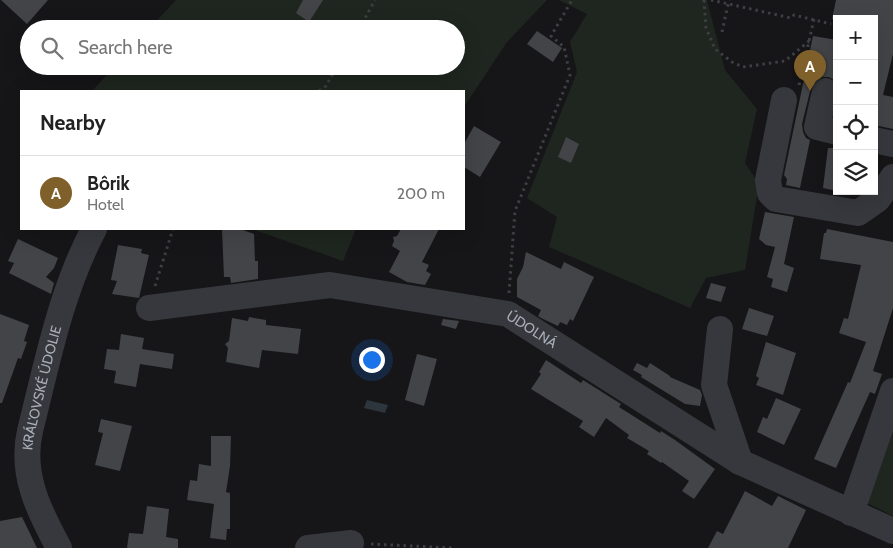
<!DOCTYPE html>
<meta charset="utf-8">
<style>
:root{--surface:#fff;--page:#f6f6f6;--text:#222;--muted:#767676;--line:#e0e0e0;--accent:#80602a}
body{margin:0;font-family:Cabin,sans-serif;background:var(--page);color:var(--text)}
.controls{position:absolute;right:15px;top:15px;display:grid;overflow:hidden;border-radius:0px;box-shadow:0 5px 20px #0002}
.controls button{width:45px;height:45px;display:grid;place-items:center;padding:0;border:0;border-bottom:1px solid var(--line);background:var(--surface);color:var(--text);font:25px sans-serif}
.you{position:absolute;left:371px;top:359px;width:18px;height:18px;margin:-12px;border:4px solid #fff;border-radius:50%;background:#1a73e8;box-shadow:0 0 0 8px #1a73e833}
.badge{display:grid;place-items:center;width:32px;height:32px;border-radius:50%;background:var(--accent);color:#fff;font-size:16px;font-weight:700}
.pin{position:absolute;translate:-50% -41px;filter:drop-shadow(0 1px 2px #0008)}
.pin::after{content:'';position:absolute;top:26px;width:18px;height:15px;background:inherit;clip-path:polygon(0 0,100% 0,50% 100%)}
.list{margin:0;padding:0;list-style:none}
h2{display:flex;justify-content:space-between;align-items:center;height:65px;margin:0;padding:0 20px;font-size:21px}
h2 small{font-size:16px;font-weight:400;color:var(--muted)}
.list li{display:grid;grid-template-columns:32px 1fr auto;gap:15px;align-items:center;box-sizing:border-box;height:75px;padding:0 20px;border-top:1px solid var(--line)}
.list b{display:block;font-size:19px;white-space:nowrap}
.list p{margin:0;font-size:16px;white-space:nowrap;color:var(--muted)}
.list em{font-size:16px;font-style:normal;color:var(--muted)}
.icon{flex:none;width:28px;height:28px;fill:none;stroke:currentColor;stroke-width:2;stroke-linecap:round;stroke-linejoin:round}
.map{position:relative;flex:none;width:893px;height:548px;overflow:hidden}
.search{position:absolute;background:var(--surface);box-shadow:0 5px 20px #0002;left:20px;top:20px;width:445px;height:55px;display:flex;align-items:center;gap:12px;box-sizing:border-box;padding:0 18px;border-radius:28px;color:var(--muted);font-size:19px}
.panel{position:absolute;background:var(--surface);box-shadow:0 5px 20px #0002;left:20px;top:90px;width:445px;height:140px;border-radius:0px}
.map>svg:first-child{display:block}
.green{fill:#1e261f}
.water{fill:#2c363c}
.building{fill:#424448}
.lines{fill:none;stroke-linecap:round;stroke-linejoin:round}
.path{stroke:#3d3f44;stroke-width:3;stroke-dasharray:2.5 4;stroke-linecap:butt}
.minor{stroke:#37383d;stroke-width:26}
.labels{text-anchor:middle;stroke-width:4;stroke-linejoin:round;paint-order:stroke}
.street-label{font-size:14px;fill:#a8aeb8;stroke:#111113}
</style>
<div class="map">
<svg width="893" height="548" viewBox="0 0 893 548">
<rect width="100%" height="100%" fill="#161618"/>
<path class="green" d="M 176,0 L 547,0 L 507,42 L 464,107 L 464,91 L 92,91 L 115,66 L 456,66 L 456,29 L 149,29 Z
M 559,0 L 707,0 L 725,70 L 757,109 L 745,163 L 759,184 L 745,270 L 706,278 L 690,308 L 549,247 L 557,217 L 527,198 L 577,72 L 570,42 L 587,14 Z
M 252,229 L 356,229 L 343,261 Z
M 893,415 L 893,516 L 867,503 Z"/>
<path class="water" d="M 367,400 L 388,405 L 385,413 L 364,408 Z"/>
<path class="building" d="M 1,0 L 48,0 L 27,24 Z
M 303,0 L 323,0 L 309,22 L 296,13 Z
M 836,0 L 893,0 L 893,54 L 883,95 L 893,97 L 893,129 L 874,125 L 874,19 L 832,19 Z
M 537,31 L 562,48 L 553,62 L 527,44 Z
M 813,36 L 837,40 L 837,82 L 829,77 L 821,77 L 814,81 L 811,87 L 802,124 L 803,132 L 806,138 L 810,140 L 800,188 L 786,185 L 787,179 L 784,175 Z
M 474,126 L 501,142 L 480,177 L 464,167 L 464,144 Z
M 566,137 L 579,144 L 571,163 L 558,157 Z
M 828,148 L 837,148 L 837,191 L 823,188 Z
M 765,212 L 794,217 L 784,264 L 794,268 L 787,292 L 771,287 L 773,279 L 767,277 L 775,247 L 766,245 L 759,239 Z
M 222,229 L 240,229 L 254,234 L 255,261 L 258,261 L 258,279 L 231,283 L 230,277 L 224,277 Z
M 401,229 L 439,229 L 422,262 L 429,265 L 426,271 L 431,274 L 425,285 L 407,282 L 389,272 L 400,251 L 392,246 L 394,241 L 393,237 L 397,236 Z
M 827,229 L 893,242 L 893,308 L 873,371 L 882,374 L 875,394 L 870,392 L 836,468 L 814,459 L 848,382 L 850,383 L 866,342 L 839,333 L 844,318 L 848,319 L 861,265 L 820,259 L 824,233 L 826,233 Z
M 18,239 L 58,258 L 54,268 L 46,277 L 54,283 L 51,294 L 9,273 L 14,263 L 8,261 Z
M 118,245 L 142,249 L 141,253 L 149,255 L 139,298 L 112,294 L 117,281 L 111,280 Z
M 526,252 L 561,269 L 564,262 L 594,277 L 573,321 L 570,319 L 567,325 L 560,322 L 558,326 L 541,318 L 538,316 L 541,310 L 517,297 L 517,279 L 523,267 Z
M 711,283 L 726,287 L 721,302 L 706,298 Z
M 749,308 L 774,316 L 767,336 L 742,329 Z
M 0,314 L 29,325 L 24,341 L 27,342 L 21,359 L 18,358 L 2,403 L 0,403 Z
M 249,317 L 266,320 L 266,325 L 301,329 L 298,354 L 262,350 L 259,368 L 226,362 L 228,348 L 225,344 L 229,341 L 232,318 L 248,321 Z
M 443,319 L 459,321 L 456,329 L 441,325 Z
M 121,334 L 144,338 L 142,349 L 174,354 L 172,369 L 140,364 L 136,387 L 114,383 L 116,371 L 104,369 L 107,349 L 119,350 Z
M 766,342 L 796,353 L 783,395 L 756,385 L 759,378 L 756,376 Z
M 417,354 L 437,359 L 424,406 L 405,400 Z
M 546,360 L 581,383 L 583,380 L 621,404 L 619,407 L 660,433 L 661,431 L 675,440 L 715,469 L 694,499 L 682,491 L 689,481 L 662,462 L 661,463 L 647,454 L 649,451 L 627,438 L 629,435 L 606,418 L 594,437 L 579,427 L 583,421 L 531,389 L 541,374 L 539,372 Z
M 637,363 L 647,368 L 650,363 L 670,376 L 670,377 L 700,390 L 702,395 L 700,406 L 685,404 L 641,377 L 642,375 L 633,370 Z
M 776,398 L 801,409 L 784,445 L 757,432 L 763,417 L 767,419 Z
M 101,419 L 132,426 L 120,471 L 95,465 L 103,433 L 98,432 Z
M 211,436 L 231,436 L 230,466 L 226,492 L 230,493 L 230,529 L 227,529 L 226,540 L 210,538 L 214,504 L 187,500 L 190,480 L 197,481 L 199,464 L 211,466 Z
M 745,491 L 772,506 L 778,496 L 806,510 L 788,548 L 708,548 L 717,531 L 723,534 Z
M 147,506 L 169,509 L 166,537 L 178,539 L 178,548 L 127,548 L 129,533 L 143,534 Z
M 22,517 L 37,548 L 0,548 L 0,521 Z"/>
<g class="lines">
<path class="path" d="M 704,0 L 706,28 L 715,49 L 732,62 L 743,67 L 785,61 L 809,41
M 711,0 L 791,18 L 794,15 L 831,24
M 359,29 L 375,0
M 722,32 L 729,0
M 799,85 L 814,19
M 319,91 L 326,86 L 337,66
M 155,286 L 173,229
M 509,293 L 515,211 L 570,75 L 564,47 L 551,36 L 572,0
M 371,544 L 452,548"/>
<g class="minor">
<path d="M 825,91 L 817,127 L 837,132"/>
<path d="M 784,100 L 768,180 L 770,193 L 776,199 L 858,213 L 878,199 L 893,177"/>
<path d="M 874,140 L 893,144"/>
<path id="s1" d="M 149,308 L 330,285 L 508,314 L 740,462 L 893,531"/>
<path d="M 720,329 L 714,385 L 740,462"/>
<path d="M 851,513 L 893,391"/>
<path id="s2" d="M 59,548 C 39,511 20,474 30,431 C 47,363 61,291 94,229"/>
<path d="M 308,548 L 351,543"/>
</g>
</g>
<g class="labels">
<g class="street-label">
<text dy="5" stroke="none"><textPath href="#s1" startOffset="391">ÚDOLNÁ</textPath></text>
<text dy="5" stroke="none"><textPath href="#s2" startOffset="168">KRÁĽOVSKÉ ÚDOLIE</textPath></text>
</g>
</g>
</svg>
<div class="controls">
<button>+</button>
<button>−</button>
<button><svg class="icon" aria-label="locate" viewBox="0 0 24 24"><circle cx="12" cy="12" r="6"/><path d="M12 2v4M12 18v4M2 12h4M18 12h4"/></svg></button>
<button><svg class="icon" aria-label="layers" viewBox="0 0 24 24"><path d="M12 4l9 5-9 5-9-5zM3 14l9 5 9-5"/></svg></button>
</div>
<div class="you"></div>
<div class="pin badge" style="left:810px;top:91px">A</div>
<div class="search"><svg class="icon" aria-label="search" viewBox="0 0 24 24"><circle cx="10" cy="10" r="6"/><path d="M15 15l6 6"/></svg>Search here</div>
<section class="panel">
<h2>Nearby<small></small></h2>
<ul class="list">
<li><span class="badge">A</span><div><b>Bôrik</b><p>Hotel</p></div><em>200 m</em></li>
</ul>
</section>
</div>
